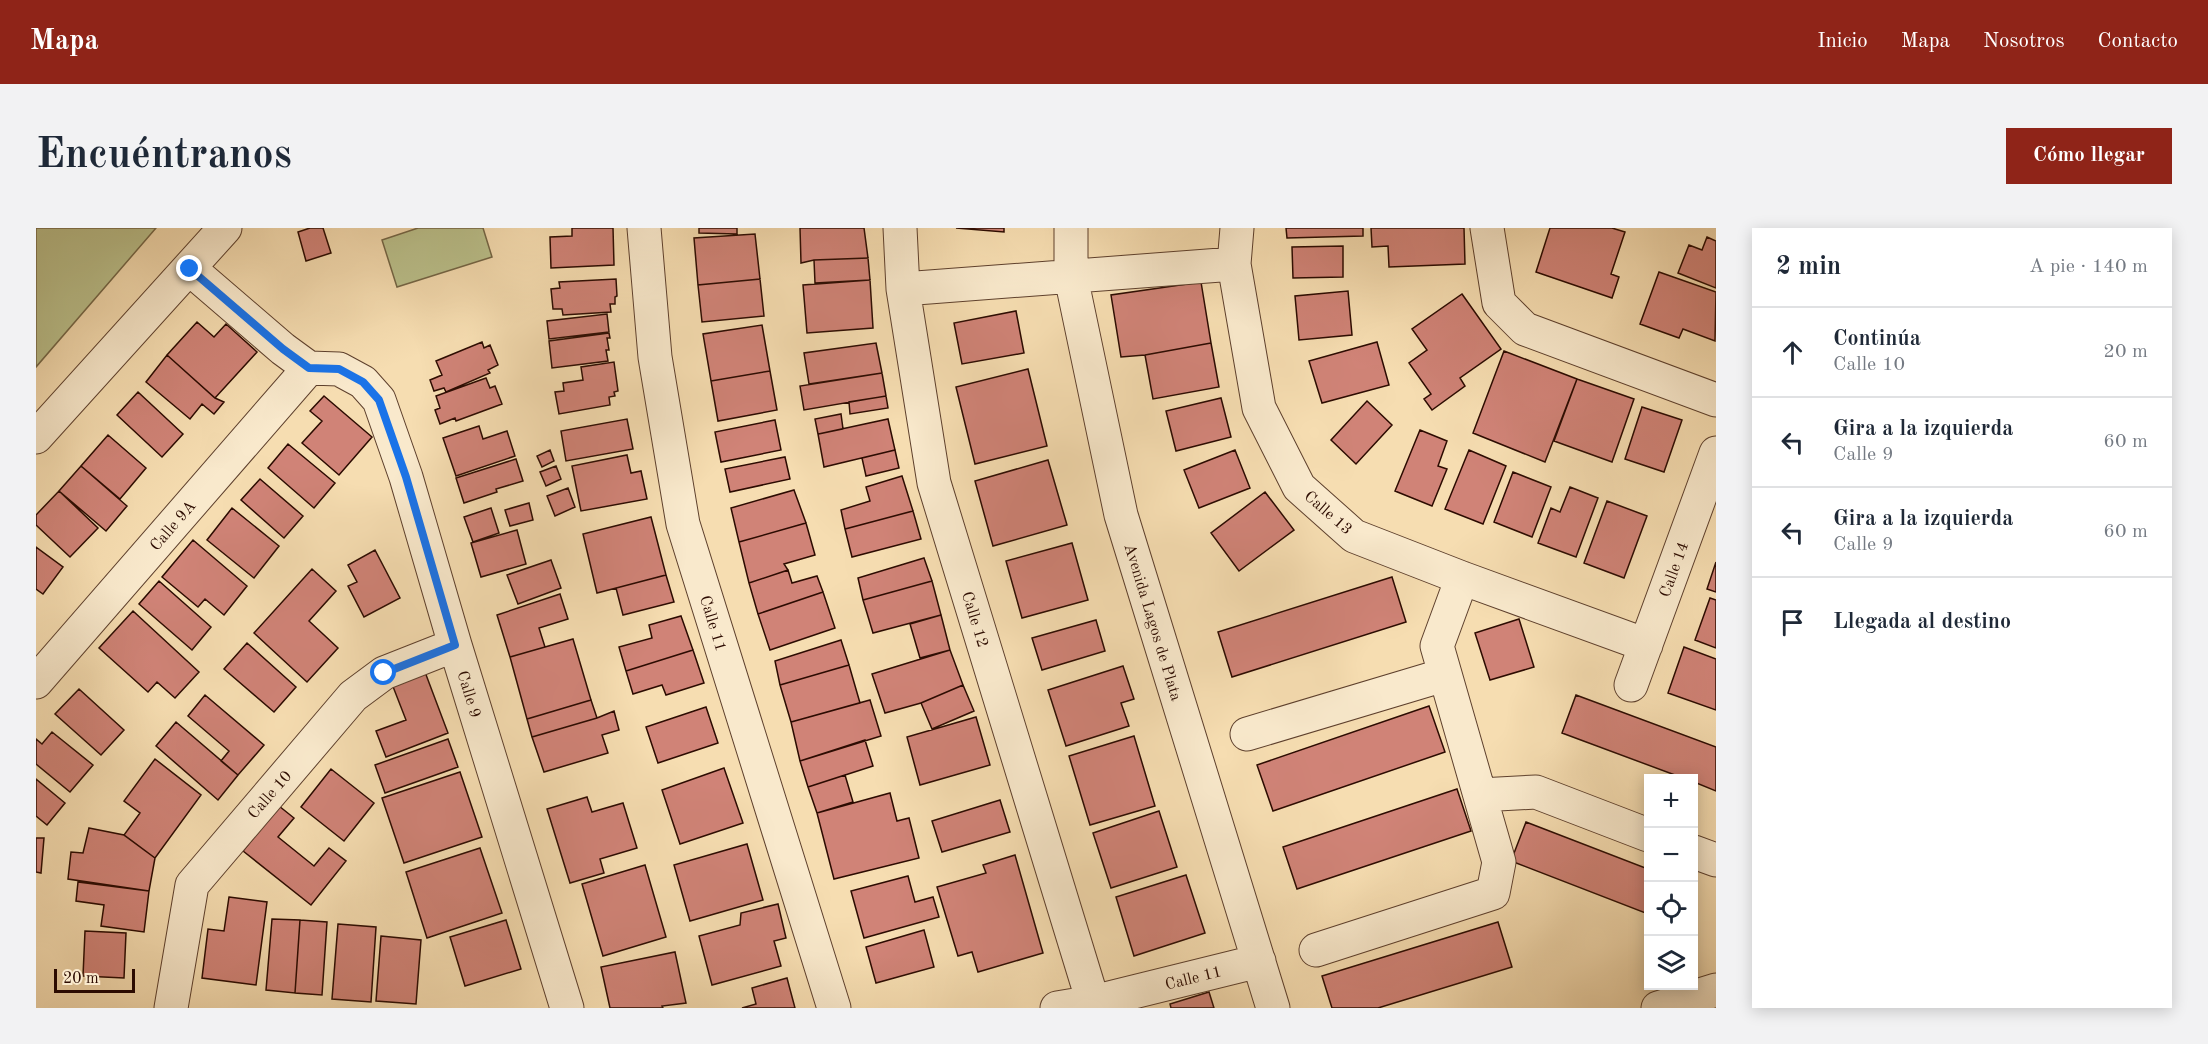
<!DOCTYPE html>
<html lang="es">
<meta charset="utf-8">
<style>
:root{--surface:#fff;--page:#f2f2f3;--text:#1f2937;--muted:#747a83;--line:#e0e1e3;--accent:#8f2418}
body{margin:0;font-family:"Old Standard TT",serif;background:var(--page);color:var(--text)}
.controls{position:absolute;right:18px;bottom:18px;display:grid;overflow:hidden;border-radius:0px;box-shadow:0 3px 15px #0003}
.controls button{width:54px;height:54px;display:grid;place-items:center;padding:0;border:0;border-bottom:2px solid var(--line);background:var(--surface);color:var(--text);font:30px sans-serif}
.scale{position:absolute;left:18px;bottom:15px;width:81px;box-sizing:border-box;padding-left:6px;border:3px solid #2c0b01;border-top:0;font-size:16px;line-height:21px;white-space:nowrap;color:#2c0b01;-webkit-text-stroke:4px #f9e9cc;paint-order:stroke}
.stop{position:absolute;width:18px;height:18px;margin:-14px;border:4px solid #1a73e8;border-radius:50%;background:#fff}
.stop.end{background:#1a73e8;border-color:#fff;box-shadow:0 2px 6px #0008}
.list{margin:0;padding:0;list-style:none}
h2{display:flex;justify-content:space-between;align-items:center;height:78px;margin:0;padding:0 24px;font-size:26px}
h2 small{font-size:20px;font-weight:400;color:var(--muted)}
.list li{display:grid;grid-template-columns:39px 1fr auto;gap:18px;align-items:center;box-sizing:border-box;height:90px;padding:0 24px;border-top:2px solid var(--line)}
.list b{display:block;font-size:22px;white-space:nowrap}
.list p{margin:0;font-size:20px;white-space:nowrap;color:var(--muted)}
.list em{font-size:20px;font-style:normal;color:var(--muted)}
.icon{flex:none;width:33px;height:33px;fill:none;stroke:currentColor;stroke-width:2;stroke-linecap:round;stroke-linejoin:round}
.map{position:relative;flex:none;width:1680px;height:780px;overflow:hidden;border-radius:0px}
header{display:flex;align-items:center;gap:36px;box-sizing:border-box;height:84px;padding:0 30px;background:var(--accent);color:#fff}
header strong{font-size:28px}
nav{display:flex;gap:33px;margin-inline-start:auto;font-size:21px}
.intro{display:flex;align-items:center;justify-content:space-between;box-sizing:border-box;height:144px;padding:0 36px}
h1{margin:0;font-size:42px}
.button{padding:15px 27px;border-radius:0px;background:var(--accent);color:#fff;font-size:21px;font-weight:700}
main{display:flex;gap:36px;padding:0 36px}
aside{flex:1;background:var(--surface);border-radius:0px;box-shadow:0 3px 15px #0003}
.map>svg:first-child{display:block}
.green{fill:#bbc18c;stroke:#746646;stroke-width:1.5}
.building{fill:#d08377;stroke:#2c0b01;stroke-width:1.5}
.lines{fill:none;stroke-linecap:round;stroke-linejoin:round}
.minor-casing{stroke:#5e402d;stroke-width:35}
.minor{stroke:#f9e9cc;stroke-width:33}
.route{stroke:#1a73e8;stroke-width:8}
.labels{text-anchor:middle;stroke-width:6;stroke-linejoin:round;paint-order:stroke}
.street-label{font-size:16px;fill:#2c0b01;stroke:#f9e9cc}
</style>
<header>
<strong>Mapa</strong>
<nav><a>Inicio</a><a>Mapa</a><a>Nosotros</a><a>Contacto</a></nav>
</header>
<div class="intro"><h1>Encuéntranos</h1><a class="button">Cómo llegar</a></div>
<main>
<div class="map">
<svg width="1680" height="780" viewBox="0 0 1680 780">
<rect width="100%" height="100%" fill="#f6ddb1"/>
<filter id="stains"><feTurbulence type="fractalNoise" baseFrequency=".00333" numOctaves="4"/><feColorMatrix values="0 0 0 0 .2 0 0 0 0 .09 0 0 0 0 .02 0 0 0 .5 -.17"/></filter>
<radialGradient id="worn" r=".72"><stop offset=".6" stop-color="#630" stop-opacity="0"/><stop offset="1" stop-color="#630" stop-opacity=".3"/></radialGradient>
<path class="green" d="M 0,0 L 120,0 L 0,139 Z
M 382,0 L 447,0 L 456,29 L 361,59 L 346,12 Z"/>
<path class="building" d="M 274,0 L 287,0 L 295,25 L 270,33 L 262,4 Z
M 536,0 L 577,0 L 578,37 L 515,40 L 514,9 L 536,8 Z
M 663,0 L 701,0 L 701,6 L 663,5 Z
M 764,0 L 828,0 L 832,30 L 778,32 L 765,35 Z
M 920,0 L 968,0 L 968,4 Z
M 1250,0 L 1327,0 L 1327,8 L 1251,10 Z
M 1335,0 L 1428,0 L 1429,36 L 1353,39 L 1352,18 L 1336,19 Z
M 1514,0 L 1576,0 L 1589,4 L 1575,46 L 1583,49 L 1576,70 L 1500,44 Z
M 719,6 L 724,51 L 662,57 L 658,10 Z
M 1671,9 L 1680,13 L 1680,60 L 1642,45 L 1653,17 L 1666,22 Z
M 1307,18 L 1307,49 L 1257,50 L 1256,19 Z
M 832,30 L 834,52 L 779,55 L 778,32 Z
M 1623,44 L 1680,64 L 1679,113 L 1647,101 L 1643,110 L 1604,96 Z
M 580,51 L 581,68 L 579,69 L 579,76 L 574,76 L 575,84 L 527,87 L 526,81 L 517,81 L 515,61 L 524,60 L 523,54 Z
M 724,51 L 728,88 L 666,94 L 662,57 Z
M 834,52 L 837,100 L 771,105 L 767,57 Z
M 1165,54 L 1175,115 L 1109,127 L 1085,129 L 1075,67 Z
M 1312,63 L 1316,107 L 1263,112 L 1259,68 Z
M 1426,66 L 1465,121 L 1424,150 L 1429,158 L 1396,182 L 1388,171 L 1395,166 L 1373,135 L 1391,122 L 1376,101 Z
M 980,83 L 988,125 L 926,136 L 918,95 Z
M 571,86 L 573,104 L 513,111 L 511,93 Z
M 161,94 L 178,109 L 190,96 L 221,124 L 179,170 L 131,127 Z
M 726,97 L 734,143 L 675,153 L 667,106 Z
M 573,105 L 574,110 L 571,110 L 573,122 L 570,122 L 572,133 L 516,140 L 513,113 Z
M 446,114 L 448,120 L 454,117 L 462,137 L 452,142 L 454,145 L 410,164 L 408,160 L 398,163 L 394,152 L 406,147 L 400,133 Z
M 1341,114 L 1353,157 L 1286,175 L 1273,133 Z
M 840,115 L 846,145 L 773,156 L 768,125 Z
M 1175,115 L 1183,159 L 1117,171 L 1109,127 Z
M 1468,123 L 1541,151 L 1509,234 L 1437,205 Z
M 131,127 L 179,170 L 188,174 L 178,186 L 166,176 L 154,191 L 110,154 Z
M 578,134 L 582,163 L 578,164 L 579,168 L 573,169 L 574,177 L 523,186 L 519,164 L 528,163 L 527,155 L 547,152 L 545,139 Z
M 992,141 L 1011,218 L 939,236 L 920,159 Z
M 734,143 L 741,182 L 682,193 L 675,153 Z
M 846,145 L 850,168 L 768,182 L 764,158 Z
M 450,150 L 454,160 L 459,158 L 466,176 L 420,193 L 419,190 L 404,196 L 399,182 L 404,180 L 400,168 Z
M 1541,151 L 1598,171 L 1576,234 L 1518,213 Z
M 102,164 L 147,206 L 126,229 L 81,187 Z
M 288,168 L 336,209 L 303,247 L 266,215 L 286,193 L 274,183 Z
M 850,168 L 852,180 L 814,186 L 813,174 Z
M 1185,170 L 1195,209 L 1140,223 L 1130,183 Z
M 1331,173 L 1356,197 L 1320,236 L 1295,212 Z
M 1606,179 L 1646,192 L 1628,244 L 1589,231 Z
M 805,186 L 807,201 L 782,206 L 779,191 Z
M 591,191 L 597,221 L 530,233 L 525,203 Z
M 852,191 L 859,222 L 788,239 L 782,206 Z
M 739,192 L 745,222 L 685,234 L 679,204 Z
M 443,198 L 447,211 L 471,203 L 479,228 L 420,248 L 407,210 Z
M 1384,202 L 1411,213 L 1402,238 L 1411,241 L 1396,278 L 1359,263 Z
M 72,207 L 110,240 L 84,271 L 45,238 Z
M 252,216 L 299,255 L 278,280 L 232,240 Z
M 514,222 L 518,233 L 506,239 L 501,228 Z
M 859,222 L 863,240 L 830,248 L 826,230 Z
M 1199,222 L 1214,260 L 1163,280 L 1148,242 Z
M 1433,222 L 1470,238 L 1447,296 L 1409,281 Z
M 591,227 L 595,245 L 605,243 L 611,271 L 545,283 L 536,238 Z
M 749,229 L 754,251 L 694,264 L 689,241 Z
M 480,231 L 487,253 L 460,261 L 461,264 L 428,275 L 420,250 Z
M 1012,232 L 1031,297 L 957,318 L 939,253 Z
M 45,238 L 91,278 L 70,303 L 23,263 Z
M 520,238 L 525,251 L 510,258 L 504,244 Z
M 1477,244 L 1515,259 L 1496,309 L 1458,294 Z
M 866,248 L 877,283 L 809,301 L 805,282 L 834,273 L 830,259 Z
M 224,251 L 267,288 L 248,310 L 205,272 Z
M 1534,259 L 1562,270 L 1540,329 L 1502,315 L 1515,280 L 1524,284 Z
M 532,260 L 539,279 L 519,288 L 511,268 Z
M 758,262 L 770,295 L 703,314 L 695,280 Z
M 23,263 L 62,300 L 34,329 L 0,297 L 0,287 Z
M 1229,264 L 1258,302 L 1203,343 L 1175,305 Z
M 1571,273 L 1611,288 L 1588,350 L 1548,335 Z
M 493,275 L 497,292 L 474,298 L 469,282 Z
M 196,280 L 243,318 L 218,350 L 171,312 Z
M 455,280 L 463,305 L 437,314 L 428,289 Z
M 877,283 L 885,311 L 816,329 L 809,301 Z
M 615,289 L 630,347 L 561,365 L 547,306 Z
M 770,295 L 779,327 L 748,336 L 752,342 L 713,355 L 703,314 Z
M 481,302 L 490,336 L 445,349 L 435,315 Z
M 157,312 L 211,358 L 188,387 L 169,371 L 162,379 L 126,349 Z
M 1036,315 L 1052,372 L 986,390 L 970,333 Z
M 0,319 L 27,339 L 7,366 L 0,361 Z
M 339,322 L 364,370 L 328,389 L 312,358 L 321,354 L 312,337 Z
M 888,330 L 896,353 L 827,372 L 822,350 Z
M 515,332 L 525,360 L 482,376 L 471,347 Z
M 1680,334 L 1680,364 L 1671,361 Z
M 276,341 L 300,363 L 273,393 L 302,420 L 271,454 L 218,405 Z
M 752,342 L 756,355 L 781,348 L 787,364 L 722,386 L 713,355 Z
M 630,347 L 638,374 L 587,387 L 580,360 Z
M 1356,349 L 1370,394 L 1196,449 L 1182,404 Z
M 123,353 L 175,399 L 156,422 L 103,376 Z
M 896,353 L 905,387 L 837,405 L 827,372 Z
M 787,364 L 799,400 L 734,422 L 722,386 Z
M 524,366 L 532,391 L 503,400 L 509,419 L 474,429 L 461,387 Z
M 1674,370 L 1680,372 L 1680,420 L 1659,412 Z
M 97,383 L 163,444 L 139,470 L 121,454 L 112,464 L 63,420 Z
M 905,387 L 914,422 L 884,430 L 874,396 Z
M 645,388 L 657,422 L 590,443 L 583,419 L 616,410 L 613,397 Z
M 1483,391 L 1498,439 L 1454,452 L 1439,405 Z
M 1060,392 L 1069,423 L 1006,442 L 996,410 Z
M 537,411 L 555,472 L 491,491 L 474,429 Z
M 805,412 L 813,437 L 744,457 L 739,433 Z
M 211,415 L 260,459 L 238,484 L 188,441 Z
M 1648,419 L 1680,431 L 1680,482 L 1632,465 Z
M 657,422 L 668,455 L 630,467 L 626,457 L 597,466 L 590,443 Z
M 914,422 L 927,457 L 885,475 L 849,485 L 836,446 Z
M 813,437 L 824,475 L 755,494 L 744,457 Z
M 1087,438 L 1098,471 L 1085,475 L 1093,498 L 1030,518 L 1012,462 Z
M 389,444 L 412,505 L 350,529 L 340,503 L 370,492 L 356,456 Z
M 927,457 L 938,483 L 896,501 L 885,475 Z
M 43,461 L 88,502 L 65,527 L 19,486 Z
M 169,467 L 228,517 L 202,547 L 185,533 L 193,523 L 152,488 Z
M 1540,467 L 1680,519 L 1680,563 L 1658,554 L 1658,550 L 1647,550 L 1526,505 Z
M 555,472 L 561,490 L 496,509 L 491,491 Z
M 834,472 L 845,508 L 764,533 L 755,494 Z
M 1393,478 L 1409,524 L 1237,583 L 1221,537 Z
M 670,479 L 682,515 L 622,535 L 610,499 Z
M 578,483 L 583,502 L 566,507 L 572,525 L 508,544 L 496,509 L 561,490 Z
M 940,489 L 954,537 L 884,557 L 871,509 Z
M 140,494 L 202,547 L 182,572 L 120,518 Z
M 16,504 L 57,537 L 34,564 L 0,536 L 0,511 L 6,516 Z
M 1098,508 L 1119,578 L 1054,597 L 1033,528 Z
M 412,511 L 422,539 L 349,565 L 339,537 Z
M 829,512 L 837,538 L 772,559 L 764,533 Z
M 119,531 L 165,567 L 119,630 L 88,607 L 104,585 L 88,573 Z
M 688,540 L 707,595 L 644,616 L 626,562 Z
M 295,541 L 338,575 L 308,613 L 265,579 Z
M 424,544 L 446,609 L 368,635 L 346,570 Z
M 809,547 L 817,574 L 781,585 L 772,559 Z
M 0,551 L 29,575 L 11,597 L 0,588 Z
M 1421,561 L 1435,603 L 1261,661 L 1247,619 Z
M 854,565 L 861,593 L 873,590 L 883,630 L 798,651 L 781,585 Z
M 551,569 L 556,584 L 587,575 L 601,620 L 564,631 L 568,645 L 534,655 L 511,581 Z
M 964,572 L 974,604 L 906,624 L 896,593 Z
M 243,578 L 258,590 L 242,609 L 278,638 L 293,620 L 310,633 L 275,677 L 207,623 Z
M 1123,583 L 1141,639 L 1075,660 L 1057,605 Z
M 1490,594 L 1612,641 L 1612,686 L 1475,633 Z
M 53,600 L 88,607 L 119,630 L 113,663 L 32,651 L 35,624 L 47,625 Z
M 0,610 L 8,610 L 5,645 L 0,644 Z
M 711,616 L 727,672 L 654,693 L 638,637 Z
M 444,620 L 466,685 L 391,710 L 370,644 Z
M 979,627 L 1007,725 L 942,744 L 936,724 L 922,728 L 901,659 L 950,645 L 947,637 Z
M 609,637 L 630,709 L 567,728 L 546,656 Z
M 1150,647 L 1169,705 L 1098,728 L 1080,669 Z
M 872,648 L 879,674 L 897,669 L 903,689 L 828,710 L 815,663 Z
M 42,654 L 113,663 L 108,704 L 65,698 L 68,677 L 40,673 Z
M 193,669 L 231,674 L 220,757 L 166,750 L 172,701 L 188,703 Z
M 742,676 L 750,710 L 738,713 L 745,738 L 676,757 L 663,708 L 704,697 L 705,685 Z
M 236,691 L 264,692 L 259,765 L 230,762 Z
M 264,692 L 291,694 L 286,767 L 259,765 Z
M 470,692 L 485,741 L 429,758 L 414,709 Z
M 1462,694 L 1476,739 L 1342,780 L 1296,780 L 1286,748 Z
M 302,696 L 340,699 L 335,774 L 296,771 Z
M 888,702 L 898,739 L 840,755 L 830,719 Z
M 49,703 L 90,705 L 88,750 L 47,748 Z
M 345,708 L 385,712 L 380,776 L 340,773 Z
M 639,724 L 650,775 L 626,778 L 627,780 L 574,780 L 565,739 Z
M 751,750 L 759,780 L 706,780 L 720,776 L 716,760 Z
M 1173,764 L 1178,780 L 1135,780 L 1134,776 Z"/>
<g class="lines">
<defs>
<path id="minor" d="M 608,0 L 619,129 L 647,296 L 798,780
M 864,0 L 867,61 L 898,255 L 1057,774
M 1035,0 L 1035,49 L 1085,287 L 1237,780
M 1201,0 L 1198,36 L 1223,180 L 1263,259 L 1318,308 L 1426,350 L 1610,417
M 1451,0 L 1463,75 L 1489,101 L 1680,172
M 154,41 L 247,121 L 273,140 L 303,141 L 327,154 L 343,172 L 370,249 L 419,417 L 531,780
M 867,61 L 1198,36
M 0,209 L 189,0
M 0,454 L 273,140
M 1595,457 L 1680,225
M 1211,506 L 1408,447
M 1444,567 L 1500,564 L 1612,607
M 1658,624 L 1680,632
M 1280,722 L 1457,665 L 1463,634 L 1401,418 L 1426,350
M 135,780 L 156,657 L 317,468 L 348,445 L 419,417
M 1021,780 L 1057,774 L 1223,733
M 1622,780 L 1680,762"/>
</defs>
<use href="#minor" class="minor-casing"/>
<use href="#minor" class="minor"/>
</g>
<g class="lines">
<path class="route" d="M 154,41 L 247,121 L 273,140 L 303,141 L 327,154 L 343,172 L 370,249 L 419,417 L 348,445"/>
</g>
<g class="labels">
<g class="street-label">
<text transform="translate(1293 284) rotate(41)" y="6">Calle 13</text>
<text transform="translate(136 297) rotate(-49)" y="6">Calle 9A</text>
<text transform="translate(1637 341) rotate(-70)" y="6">Calle 14</text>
<text transform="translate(940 391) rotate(73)" y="6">Calle 12</text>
<text transform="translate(1118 394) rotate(73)" y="6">Avenida Lagos de Plata</text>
<text transform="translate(678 395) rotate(73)" y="6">Calle 11</text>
<text transform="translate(434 466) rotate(73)" y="6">Calle 9</text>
<text transform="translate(233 566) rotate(-49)" y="6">Calle 10</text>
<text transform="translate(1157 749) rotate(-14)" y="6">Calle 11</text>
</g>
</g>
<rect width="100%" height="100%" filter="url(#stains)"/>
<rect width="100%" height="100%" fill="url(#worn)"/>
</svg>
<div class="controls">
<button>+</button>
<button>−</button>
<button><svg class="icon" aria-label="locate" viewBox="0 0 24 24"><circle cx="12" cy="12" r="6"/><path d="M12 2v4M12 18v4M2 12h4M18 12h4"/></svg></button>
<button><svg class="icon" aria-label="layers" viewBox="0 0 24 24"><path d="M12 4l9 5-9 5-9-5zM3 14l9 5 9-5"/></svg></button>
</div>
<div class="scale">20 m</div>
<div class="stop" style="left:348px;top:445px"></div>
<div class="stop end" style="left:154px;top:41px"></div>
</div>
<aside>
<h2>2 min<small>A pie · 140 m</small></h2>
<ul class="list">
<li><svg class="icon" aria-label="ahead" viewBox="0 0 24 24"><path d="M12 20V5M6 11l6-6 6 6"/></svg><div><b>Continúa</b><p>Calle 10</p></div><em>20 m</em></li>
<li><svg class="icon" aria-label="left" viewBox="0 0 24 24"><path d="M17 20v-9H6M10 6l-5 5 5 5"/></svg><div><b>Gira a la izquierda</b><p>Calle 9</p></div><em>60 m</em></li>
<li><svg class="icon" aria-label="left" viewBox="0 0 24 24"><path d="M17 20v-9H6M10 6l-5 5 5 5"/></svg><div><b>Gira a la izquierda</b><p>Calle 9</p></div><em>60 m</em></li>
<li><svg class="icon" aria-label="arrive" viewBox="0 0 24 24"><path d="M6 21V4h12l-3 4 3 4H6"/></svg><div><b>Llegada al destino</b></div></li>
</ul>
</aside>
</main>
